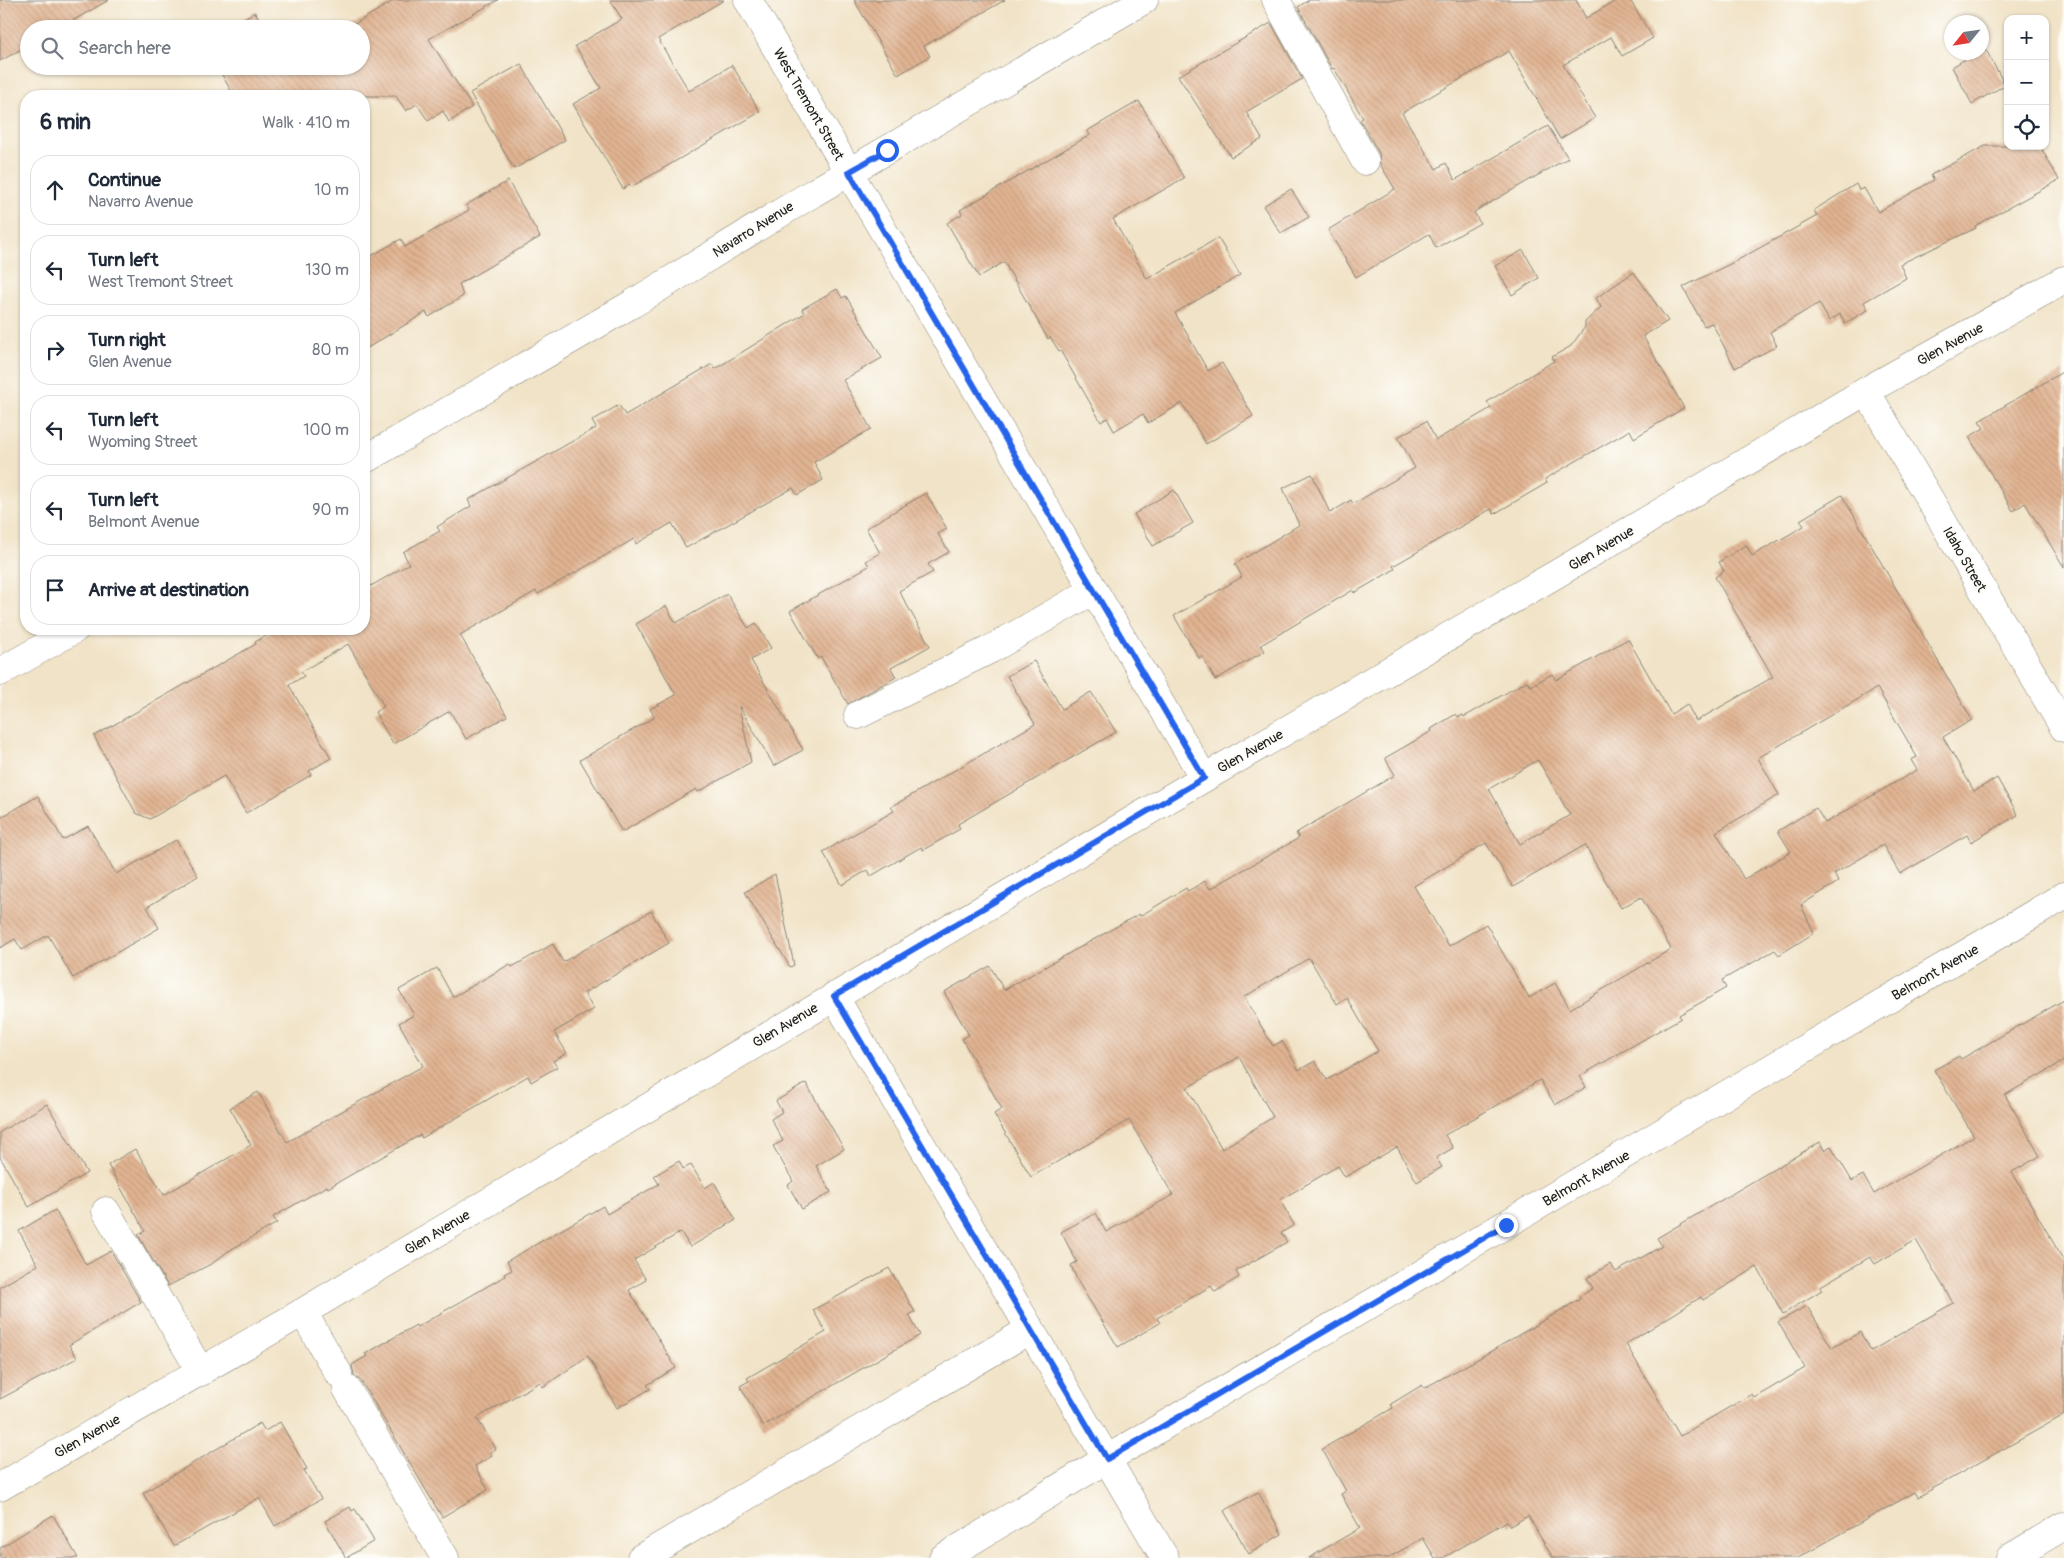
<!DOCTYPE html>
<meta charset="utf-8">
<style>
:root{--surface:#fff;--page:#f6f6f7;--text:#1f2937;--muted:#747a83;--line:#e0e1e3}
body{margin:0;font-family:Pangolin,sans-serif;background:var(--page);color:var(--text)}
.controls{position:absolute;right:15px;top:15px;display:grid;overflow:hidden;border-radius:10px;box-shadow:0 1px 4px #0004}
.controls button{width:45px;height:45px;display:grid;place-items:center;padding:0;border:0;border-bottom:1px solid var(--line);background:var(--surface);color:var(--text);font:25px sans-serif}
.compass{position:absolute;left:1944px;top:15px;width:45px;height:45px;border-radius:50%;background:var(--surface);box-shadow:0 1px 4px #0004;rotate:240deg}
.stop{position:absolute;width:15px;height:15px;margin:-11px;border:4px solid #2563eb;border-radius:50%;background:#fff}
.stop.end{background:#2563eb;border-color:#fff;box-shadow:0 1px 5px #0008}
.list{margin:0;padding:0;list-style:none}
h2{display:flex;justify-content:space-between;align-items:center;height:65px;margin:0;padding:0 20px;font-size:21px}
h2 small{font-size:16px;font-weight:400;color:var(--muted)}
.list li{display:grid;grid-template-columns:32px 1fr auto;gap:15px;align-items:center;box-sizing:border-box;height:70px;margin:0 10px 10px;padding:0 10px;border:1px solid var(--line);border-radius:20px}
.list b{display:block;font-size:19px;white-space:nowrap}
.list p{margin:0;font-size:16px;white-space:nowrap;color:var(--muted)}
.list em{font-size:16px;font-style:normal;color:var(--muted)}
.icon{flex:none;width:28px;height:28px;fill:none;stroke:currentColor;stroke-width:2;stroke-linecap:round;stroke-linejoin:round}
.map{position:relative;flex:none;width:2064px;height:1558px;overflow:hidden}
.search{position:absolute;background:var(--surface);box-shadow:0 1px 4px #0004;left:20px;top:20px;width:350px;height:55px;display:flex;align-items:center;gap:12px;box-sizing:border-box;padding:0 18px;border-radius:28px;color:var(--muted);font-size:19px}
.panel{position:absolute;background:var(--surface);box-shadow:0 1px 4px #0004;left:20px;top:90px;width:350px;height:545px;border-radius:20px}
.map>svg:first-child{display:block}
.building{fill:url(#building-back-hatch);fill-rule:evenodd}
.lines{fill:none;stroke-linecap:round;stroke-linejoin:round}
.minor-casing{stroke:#868072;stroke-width:29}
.minor{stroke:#fff;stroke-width:28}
.route{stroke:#2563eb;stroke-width:6}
.labels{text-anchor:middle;stroke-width:4;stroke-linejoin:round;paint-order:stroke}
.street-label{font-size:14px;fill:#1c1c1c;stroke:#fdfcf7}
</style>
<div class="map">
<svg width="2064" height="1558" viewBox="0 0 2064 1558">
<defs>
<pattern id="building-back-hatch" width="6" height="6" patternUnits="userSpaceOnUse" patternTransform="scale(1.25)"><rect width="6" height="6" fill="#e1b492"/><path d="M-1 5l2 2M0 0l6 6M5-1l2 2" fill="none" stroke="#c09a7d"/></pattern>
</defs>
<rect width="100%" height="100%" fill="#fdfcf7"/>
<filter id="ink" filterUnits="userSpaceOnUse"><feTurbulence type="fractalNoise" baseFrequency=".02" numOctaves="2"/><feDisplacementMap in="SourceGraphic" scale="10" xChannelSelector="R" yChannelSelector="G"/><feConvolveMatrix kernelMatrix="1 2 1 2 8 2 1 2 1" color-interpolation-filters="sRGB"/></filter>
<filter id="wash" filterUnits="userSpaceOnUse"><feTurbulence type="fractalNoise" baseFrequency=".0096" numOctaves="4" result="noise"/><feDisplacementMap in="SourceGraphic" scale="20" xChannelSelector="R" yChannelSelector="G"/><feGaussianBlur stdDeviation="1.12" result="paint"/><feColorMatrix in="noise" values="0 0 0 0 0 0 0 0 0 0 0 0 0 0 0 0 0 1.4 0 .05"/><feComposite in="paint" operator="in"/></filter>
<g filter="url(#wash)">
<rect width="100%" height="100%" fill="#f1e3c7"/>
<g id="blocks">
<path class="building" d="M 0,0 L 109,0 L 58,29 L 29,29 L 29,45 L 0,61 Z
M 395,0 L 498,0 L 429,39 L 472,107 L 449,122 L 443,111 L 428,121 L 417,104 L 406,111 L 396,96 L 234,96 L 217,66 L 361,66 L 361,29 L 346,29 Z
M 610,0 L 724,0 L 658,39 L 689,91 L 732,65 L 760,112 L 631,187 L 629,184 L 623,189 L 573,104 L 601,88 L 575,46 L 622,19 Z
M 854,0 L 1005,0 L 924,46 L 930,56 L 898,75 Z
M 1309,0 L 1576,0 L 1586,18 L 1617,0 L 1630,0 L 1653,38 L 1622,56 L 1611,37 L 1563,65 L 1595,118 L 1560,139 L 1509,51 L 1402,113 L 1436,169 L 1446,163 L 1455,180 L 1548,126 L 1568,158 L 1474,212 L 1480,223 L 1436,248 L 1429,234 L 1356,277 L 1328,230 L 1395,189 L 1380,164 L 1379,153 L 1360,120 L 1363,118 L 1334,68 L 1332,69 L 1298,7 Z
M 255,12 L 265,29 L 224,29 Z
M 1271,23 L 1302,79 L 1246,112 L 1262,139 L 1231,157 L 1178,76 Z
M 1985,48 L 2005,85 L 1972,104 L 1952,67 L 1977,52 L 1982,52 Z
M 521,64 L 565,140 L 514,169 L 470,93 Z
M 1139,101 L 1184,178 L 1113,219 L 1147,279 L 1218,238 L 1240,275 L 1175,313 L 1208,371 L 1222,363 L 1253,416 L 1206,444 L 1182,403 L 1148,423 L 1143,414 L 1114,431 L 1107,418 L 1101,422 L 1060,350 L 1059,351 L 1050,337 L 1048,339 L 1004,262 L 979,277 L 947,223 L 962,214 L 960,210 L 1090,135 L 1087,131 Z
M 1985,146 L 2040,146 L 2059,180 L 1975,226 L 1976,228 L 1900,264 L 1906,278 L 1864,302 L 1868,310 L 1845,323 L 1840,314 L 1829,321 L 1819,303 L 1770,332 L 1777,346 L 1735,368 L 1712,323 L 1704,326 L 1683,287 L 1738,260 L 1817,216 L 1814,210 L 1856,184 L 1859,190 L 1864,188 L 1878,212 L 1934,180 L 1931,175 Z
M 508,181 L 540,237 L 459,284 L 463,296 L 429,317 L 426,312 L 364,350 L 364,260 L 401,239 L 405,247 L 469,210 L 466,205 Z
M 1291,189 L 1309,217 L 1281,233 L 1263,206 Z
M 1523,250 L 1539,278 L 1512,295 L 1495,266 Z
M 1634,272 L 1668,321 L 1643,336 L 1684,408 L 1634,438 L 1630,430 L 1545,479 L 1547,483 L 1494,514 L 1491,509 L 1393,566 L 1395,569 L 1354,593 L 1353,590 L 1261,645 L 1265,651 L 1215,680 L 1202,656 L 1199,658 L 1174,616 L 1242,577 L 1235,564 L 1299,525 L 1283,488 L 1312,474 L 1330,513 L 1351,500 L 1353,504 L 1415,468 L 1398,437 L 1426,421 L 1436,440 L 1491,408 L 1487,402 L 1554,361 L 1552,357 L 1571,346 L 1585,327 L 1585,322 L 1601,307 L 1596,298 Z
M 837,289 L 842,298 L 846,296 L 882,358 L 843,380 L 871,429 L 814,462 L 823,480 L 797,495 L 793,488 L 686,548 L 672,523 L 636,544 L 634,539 L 538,594 L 536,591 L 460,635 L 507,716 L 466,739 L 450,711 L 393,744 L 375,712 L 384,706 L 348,644 L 301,672 L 304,676 L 289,685 L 331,758 L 309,771 L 311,775 L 246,813 L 224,776 L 150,819 L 136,813 L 94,736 L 256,644 L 255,642 L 277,629 L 364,629 L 364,590 L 409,564 L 403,552 L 440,531 L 437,527 L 471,506 L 468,500 L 596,428 L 592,421 L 619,405 L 625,415 L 712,364 L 715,369 L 805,313 L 802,309 Z
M 2064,371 L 2064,567 L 2025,503 L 2013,511 L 1969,437 L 1984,428 L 1979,421 Z
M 1174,490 L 1193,523 L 1153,546 L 1134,514 Z
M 926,493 L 947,529 L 938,534 L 949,552 L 928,564 L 933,572 L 899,591 L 930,646 L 891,668 L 896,677 L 848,704 L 821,657 L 818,659 L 790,611 L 869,566 L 866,561 L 880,553 L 866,528 Z
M 1842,495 L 1972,720 L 1943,737 L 1974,791 L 1997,778 L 2018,815 L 1971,842 L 1967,835 L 1900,874 L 1883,845 L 1834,874 L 1838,882 L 1801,905 L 1814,933 L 1779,955 L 1775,950 L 1722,980 L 1726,988 L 1679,1015 L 1681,1018 L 1580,1076 L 1586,1087 L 1555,1105 L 1540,1080 L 1445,1135 L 1453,1148 L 1436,1158 L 1442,1167 L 1417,1182 L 1397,1147 L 1345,1177 L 1338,1166 L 1280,1200 L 1294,1225 L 1281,1233 L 1287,1242 L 1236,1271 L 1239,1277 L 1215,1292 L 1211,1286 L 1157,1318 L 1160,1323 L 1118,1347 L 1077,1280 L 1071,1265 L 1077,1262 L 1061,1232 L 1096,1213 L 1106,1232 L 1173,1195 L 1129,1120 L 1031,1177 L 994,1114 L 1002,1109 L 962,1039 L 969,1035 L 944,992 L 990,966 L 1004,990 L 1139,914 L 1140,916 L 1186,888 L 1188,891 L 1205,881 L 1210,889 L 1299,838 L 1296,833 L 1395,775 L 1385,758 L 1432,731 L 1431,729 L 1456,714 L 1458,717 L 1463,715 L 1464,717 L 1527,681 L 1531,686 L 1552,674 L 1556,680 L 1628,639 L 1671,714 L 1687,704 L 1696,721 L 1773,677 L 1715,577 L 1724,571 L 1719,562 L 1746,545 L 1752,556 L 1804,526 L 1800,520 ZM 1877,688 L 1917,757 L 1911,760 L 1917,770 L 1825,823 L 1816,808 L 1778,831 L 1791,852 L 1744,879 L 1716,832 L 1779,795 L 1758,758 ZM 1538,760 L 1570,815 L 1520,844 L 1489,789 ZM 1486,843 L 1513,887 L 1585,845 L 1621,908 L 1641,897 L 1671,949 L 1570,1009 L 1555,983 L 1529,998 L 1486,924 L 1449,946 L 1414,886 ZM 1309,958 L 1337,1004 L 1347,998 L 1378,1051 L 1327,1080 L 1315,1061 L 1299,1070 L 1282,1041 L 1273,1046 L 1244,997 ZM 1239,1057 L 1273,1117 L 1222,1149 L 1187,1088 Z
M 727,594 L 748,628 L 756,623 L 771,648 L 751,660 L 803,750 L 774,766 L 739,706 L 751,762 L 698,792 L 696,789 L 622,832 L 580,760 L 655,717 L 650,709 L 676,695 L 636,624 L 666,606 L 676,623 Z
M 1034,661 L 1062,709 L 1091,692 L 1116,732 L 958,824 L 960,829 L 923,850 L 921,847 L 871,876 L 868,870 L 842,885 L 823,852 L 894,811 L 891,807 L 1035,724 L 1007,676 Z
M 38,796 L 63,840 L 88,826 L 116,874 L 176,840 L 198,876 L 147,907 L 159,928 L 73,978 L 48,935 L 22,950 L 15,939 L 0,948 L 0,818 Z
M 775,874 L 794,965 L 790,967 L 745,892 Z
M 651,911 L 669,943 L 584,993 L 594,1009 L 554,1032 L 567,1053 L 553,1061 L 557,1067 L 531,1082 L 528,1076 L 422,1138 L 420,1135 L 328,1188 L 327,1186 L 273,1217 L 277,1223 L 227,1252 L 213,1263 L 168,1286 L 138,1235 L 145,1231 L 108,1165 L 135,1149 L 164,1195 L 251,1145 L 230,1108 L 258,1092 L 287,1142 L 423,1066 L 399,1023 L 414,1015 L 399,990 L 437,968 L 453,997 L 510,964 L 512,967 L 553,944 L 563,962 Z
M 2064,1000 L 2064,1061 L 2005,1095 L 2040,1156 L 2012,1172 L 2064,1261 L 2064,1415 L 1918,1497 L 1915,1492 L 1798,1558 L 1553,1558 L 1528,1516 L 1510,1526 L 1507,1521 L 1443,1558 L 1435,1558 L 1423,1538 L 1388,1558 L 1309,1558 L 1360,1528 L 1341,1494 L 1346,1491 L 1322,1449 L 1393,1408 L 1391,1404 L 1422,1385 L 1424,1388 L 1476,1360 L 1580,1299 L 1579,1297 L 1593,1288 L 1587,1278 L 1610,1264 L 1616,1272 L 1662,1246 L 1657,1238 L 1820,1142 L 1824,1150 L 1831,1146 L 1852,1181 L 1863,1175 L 1874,1194 L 1974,1136 L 1934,1070 L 1959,1056 L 1961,1059 ZM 1916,1240 L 1953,1303 L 1871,1351 L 1860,1332 L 1832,1348 L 1807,1306 L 1778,1322 L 1805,1368 L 1754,1398 L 1752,1394 L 1680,1436 L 1626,1344 L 1701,1297 L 1703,1300 L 1757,1267 L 1783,1314 L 1822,1290 L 1819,1287 L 1870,1257 L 1875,1264 Z
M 806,1083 L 844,1149 L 816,1166 L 831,1192 L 802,1209 L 788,1185 L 793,1181 L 773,1146 L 783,1141 L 771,1119 L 782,1112 L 776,1101 Z
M 47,1104 L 87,1173 L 29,1207 L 0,1157 L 0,1132 Z
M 679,1161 L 683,1169 L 691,1165 L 705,1188 L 714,1182 L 736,1220 L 690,1247 L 681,1232 L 634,1260 L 646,1280 L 629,1290 L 676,1368 L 647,1385 L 650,1389 L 617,1408 L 588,1356 L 543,1387 L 540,1382 L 477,1418 L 496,1449 L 490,1452 L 492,1456 L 475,1466 L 488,1490 L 442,1517 L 361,1381 L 354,1375 L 352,1365 L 367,1356 L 365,1354 L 416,1325 L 417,1327 L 505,1276 L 504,1274 L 512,1270 L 507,1261 L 603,1206 L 607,1214 L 659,1184 L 654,1176 Z
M 55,1210 L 86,1265 L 111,1251 L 141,1302 L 69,1345 L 77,1358 L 0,1399 L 0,1287 L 38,1265 L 19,1231 Z
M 889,1268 L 915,1312 L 909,1315 L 920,1335 L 763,1426 L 740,1386 L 749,1381 L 747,1378 L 826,1332 L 813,1310 Z
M 280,1422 L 307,1469 L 304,1470 L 321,1499 L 275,1526 L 259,1498 L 174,1546 L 143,1493 L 260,1423 L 265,1431 Z
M 1258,1492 L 1282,1534 L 1249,1554 L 1224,1511 Z
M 350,1507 L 352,1511 L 355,1509 L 374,1541 L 346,1558 L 325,1521 Z
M 53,1515 L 78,1558 L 0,1558 L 0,1548 Z"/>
</g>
</g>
<g filter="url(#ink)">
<use href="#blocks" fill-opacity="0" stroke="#868072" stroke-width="1"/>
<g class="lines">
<defs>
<path id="minor" d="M 748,0 L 1204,778
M 1276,0 L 1365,161
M 1866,391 L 2064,728
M 364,460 L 632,304 L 813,193 L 1144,0
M 0,672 L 75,629
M 858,715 L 991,649 L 1094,590
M 834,996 L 1165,1558
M 106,1211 L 201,1372
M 303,1312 L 338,1373
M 347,1389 L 445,1558
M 0,1487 L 303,1312 L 1204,778 L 1553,576 L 1866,391 L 2064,280
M 641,1558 L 1031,1329
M 943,1558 L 1107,1459 L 2064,896
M 2010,1558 L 2064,1526"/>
</defs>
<use href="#minor" class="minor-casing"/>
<use href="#minor" class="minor"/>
</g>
</g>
<g class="lines" filter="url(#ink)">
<path class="route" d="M 887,150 L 849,172 L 1204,778 L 834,996 L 1107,1459 L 1506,1225"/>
</g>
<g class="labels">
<g class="street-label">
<text transform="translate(809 104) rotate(60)" y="5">West Tremont Street</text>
<text transform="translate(753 229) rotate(-32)" y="5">Navarro Avenue</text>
<text transform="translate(1950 344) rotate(-29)" y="5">Glen Avenue</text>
<text transform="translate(1601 548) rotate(-31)" y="5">Glen Avenue</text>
<text transform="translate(1965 559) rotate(60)" y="5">Idaho Street</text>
<text transform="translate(1250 751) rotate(-30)" y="5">Glen Avenue</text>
<text transform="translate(1935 972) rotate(-30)" y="5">Belmont Avenue</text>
<text transform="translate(785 1025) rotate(-31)" y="5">Glen Avenue</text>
<text transform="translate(1586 1178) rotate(-30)" y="5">Belmont Avenue</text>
<text transform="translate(437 1232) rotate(-31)" y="5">Glen Avenue</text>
<text transform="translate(87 1436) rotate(-30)" y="5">Glen Avenue</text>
</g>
</g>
</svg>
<div class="controls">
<button>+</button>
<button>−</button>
<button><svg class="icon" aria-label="locate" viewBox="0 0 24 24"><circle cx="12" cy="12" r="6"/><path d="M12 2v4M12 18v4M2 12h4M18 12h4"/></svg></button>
</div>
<svg class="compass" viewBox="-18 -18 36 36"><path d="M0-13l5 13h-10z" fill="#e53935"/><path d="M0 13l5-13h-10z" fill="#747a83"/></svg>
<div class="stop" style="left:887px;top:150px"></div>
<div class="stop end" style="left:1506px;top:1225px"></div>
<div class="search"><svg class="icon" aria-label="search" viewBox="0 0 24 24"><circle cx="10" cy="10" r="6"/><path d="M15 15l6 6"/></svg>Search here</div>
<section class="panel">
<h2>6 min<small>Walk · 410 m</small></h2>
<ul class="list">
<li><svg class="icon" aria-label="ahead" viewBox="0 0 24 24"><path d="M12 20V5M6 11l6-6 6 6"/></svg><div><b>Continue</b><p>Navarro Avenue</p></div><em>10 m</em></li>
<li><svg class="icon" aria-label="left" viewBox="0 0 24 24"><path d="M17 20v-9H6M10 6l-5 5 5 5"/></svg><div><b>Turn left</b><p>West Tremont Street</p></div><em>130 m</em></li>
<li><svg class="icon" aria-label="right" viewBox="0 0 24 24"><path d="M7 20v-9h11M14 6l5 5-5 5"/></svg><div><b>Turn right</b><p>Glen Avenue</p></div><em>80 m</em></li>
<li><svg class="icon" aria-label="left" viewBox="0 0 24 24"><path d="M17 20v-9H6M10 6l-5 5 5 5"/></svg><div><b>Turn left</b><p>Wyoming Street</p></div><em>100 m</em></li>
<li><svg class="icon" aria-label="left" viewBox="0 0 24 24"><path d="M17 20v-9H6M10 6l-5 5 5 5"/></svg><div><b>Turn left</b><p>Belmont Avenue</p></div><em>90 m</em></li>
<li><svg class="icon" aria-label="arrive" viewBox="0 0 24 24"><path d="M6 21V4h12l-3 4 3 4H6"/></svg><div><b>Arrive at destination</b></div></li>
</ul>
</section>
</div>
